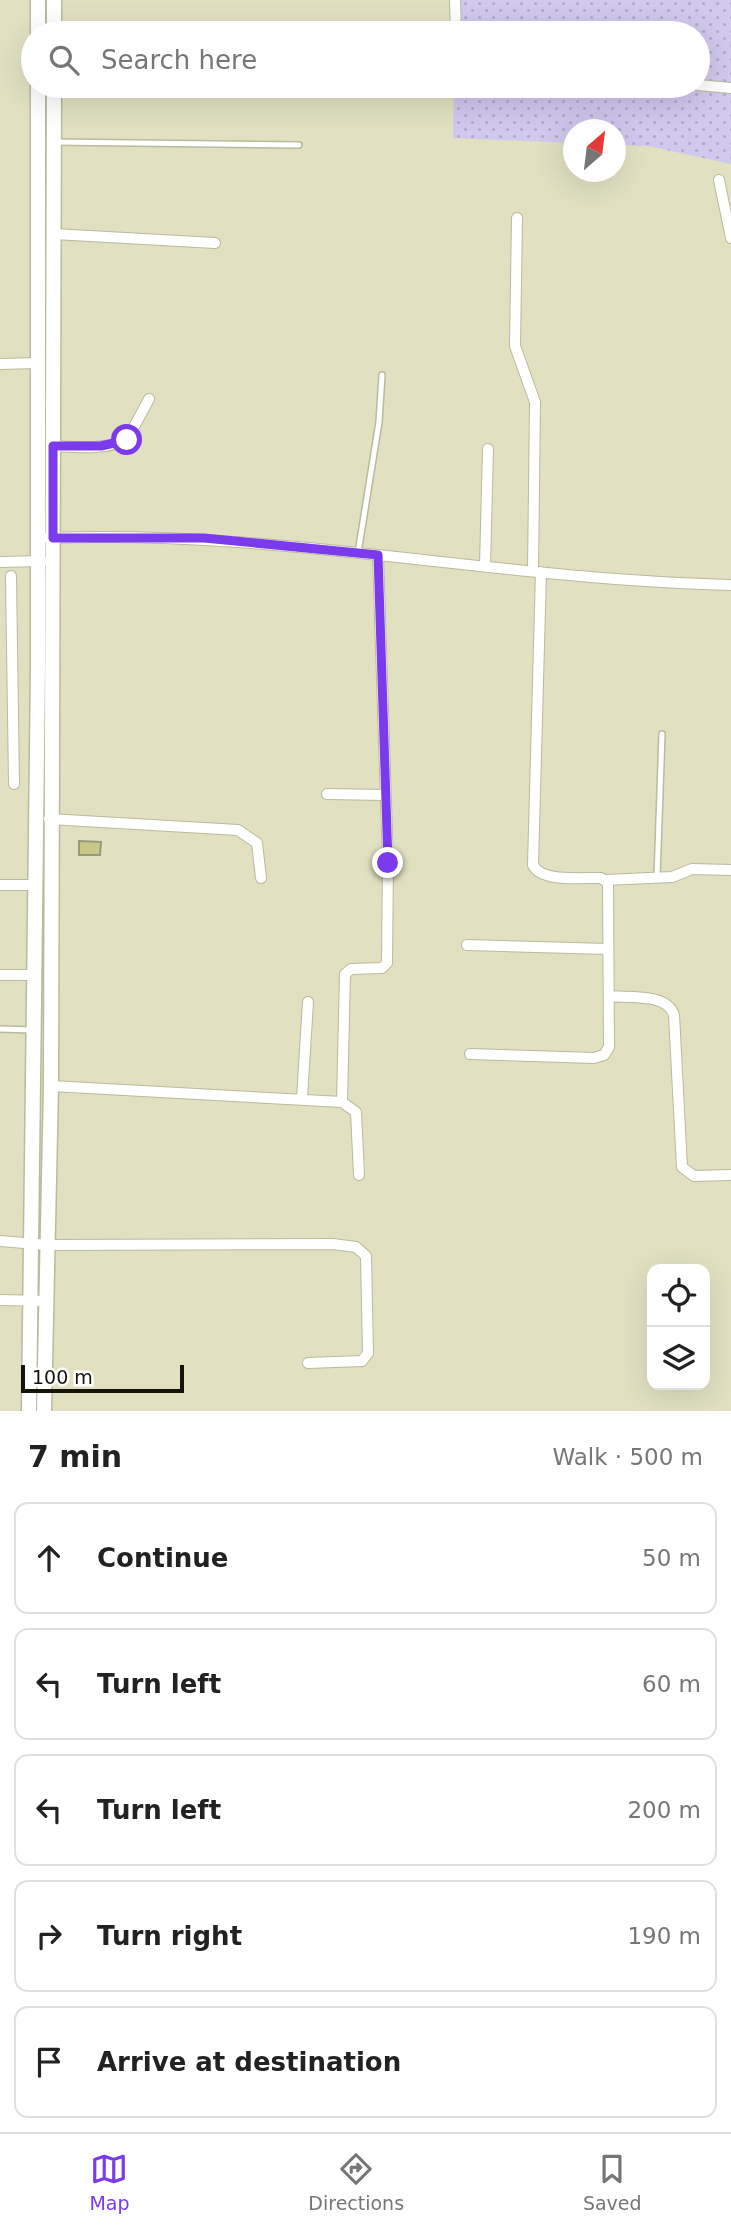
<!DOCTYPE html>
<meta charset="utf-8">
<style>
:root{--surface:#fff;--page:#f2f2f2;--text:#222;--muted:#767676;--line:#e0e0e0;--accent:#7c3aed}
body{margin:0;font-family:"DejaVu Sans",sans-serif;background:var(--page);color:var(--text)}
.controls{position:absolute;right:21px;bottom:21px;display:grid;overflow:hidden;border-radius:14px;box-shadow:0 7px 28px #0002}
.controls button{width:63px;height:63px;display:grid;place-items:center;padding:0;border:0;border-bottom:2px solid var(--line);background:var(--surface);color:var(--text);font:35px sans-serif}
.compass{position:absolute;left:563px;top:119px;width:63px;height:63px;border-radius:50%;background:var(--surface);box-shadow:0 7px 28px #0002;rotate:28deg}
.scale{position:absolute;left:21px;bottom:18px;width:163px;box-sizing:border-box;padding-left:7px;border:4px solid #141409;border-top:0;font-size:19px;line-height:24px;white-space:nowrap;color:#141409;-webkit-text-stroke:5px #fff;paint-order:stroke}
.stop{position:absolute;width:21px;height:21px;margin:-16px;border:5px solid #7c3aed;border-radius:50%;background:#fff}
.stop.end{background:#7c3aed;border-color:#fff;box-shadow:0 2px 7px #0008}
.list{margin:0;padding:0;list-style:none}
h2{display:flex;justify-content:space-between;align-items:center;height:91px;margin:0;padding:0 28px;font-size:30px}
h2 small{font-size:23px;font-weight:400;color:var(--muted)}
.list li{display:grid;grid-template-columns:46px 1fr auto;gap:21px;align-items:center;box-sizing:border-box;height:112px;margin:0 14px 14px;padding:0 14px;border:2px solid var(--line);border-radius:14px}
.list b{display:block;font-size:26px;white-space:nowrap}
.list em{font-size:23px;font-style:normal;color:var(--muted)}
.icon{flex:none;width:38px;height:38px;fill:none;stroke:currentColor;stroke-width:2;stroke-linecap:round;stroke-linejoin:round}
.map{position:relative;flex:none;width:731px;height:1411px;overflow:hidden}
.search{position:absolute;background:var(--surface);box-shadow:0 7px 28px #0002;left:21px;right:21px;top:21px;height:77px;display:flex;align-items:center;gap:18px;box-sizing:border-box;padding:0 24px;border-radius:38px;color:var(--muted);font-size:26px}
.sheet{height:721px;background:var(--surface)}
nav{display:flex;justify-content:space-around;align-items:center;box-sizing:border-box;height:98px;border-top:2px solid var(--line);background:var(--surface);font-size:19px;color:var(--muted)}
nav a{display:grid;justify-items:center;gap:4px}
nav .on{color:var(--accent)}
.map>svg:first-child{display:block}
.grass{fill:url(#grass-dots)}
.building{fill:#c9c887;stroke:#99997b;stroke-width:2}
.lines{fill:none;stroke-linecap:round;stroke-linejoin:round}
.lane-casing{stroke:#baba9c;stroke-width:8}
.street-casing{stroke:#baba9c;stroke-width:12}
.secondary-casing{stroke:#baba9c;stroke-width:17}
.lane{stroke:#fff;stroke-width:5}
.street{stroke:#fff;stroke-width:10}
.secondary{stroke:#fff;stroke-width:14}
.route{stroke:#7c3aed;stroke-width:9}
</style>
<div class="map">
<svg width="731" height="1411" viewBox="0 0 731 1411">
<defs>
<pattern id="grass-dots" width="8" height="8" patternUnits="userSpaceOnUse" patternTransform="scale(1.75)"><rect width="8" height="8" fill="#d1c8ee"/><path d="M2 2h.1M6 6h.1" fill="none" stroke="#b3abcb" stroke-width="1.8" stroke-linecap="round"/></pattern>
</defs>
<rect width="100%" height="100%" fill="#e1e1c2"/>
<path class="grass" d="M 451,0 L 731,0 L 731,164 L 648,146 L 616,145 L 616,130 L 574,130 L 573,143 L 453,138 L 454,86 L 698,86 L 698,33 L 452,33 Z"/>
<path class="building" d="M 79,841 L 101,842 L 100,855 L 79,855 Z"/>
<g class="lines">
<defs>
<path id="lane" d="M 54,142 L 299,145
M 358,553 L 379,422 L 382,375
M 657,877 L 662,734
M 0,1029 L 32,1030"/>
<path id="street" d="M 455,0 L 456,33
M 698,85 L 731,88
M 719,180 L 731,238
M 517,218 L 515,346 L 535,402 L 533,571
M 54,234 L 215,243
M 0,364 L 37,363
M 53,446 C 77,447 105,450 127,440 L 149,399
M 48,538 C 277,529 502,580 731,585
M 0,562 L 42,561
M 485,565 L 488,449
M 11,576 L 14,784
M 327,794 L 384,795
M 49,819 L 238,830 L 257,843 L 261,878
M 605,880 L 672,877 L 692,869 L 731,870
M 0,885 L 35,885
M 467,945 L 608,949
M 0,975 L 36,975
M 609,996 C 630,998 667,993 674,1015 L 682,1167 L 694,1176 L 731,1175
M 470,1054 L 594,1058 L 604,1055 L 609,1047 L 608,883 L 601,878 C 582,877 542,883 533,865 L 541,572
M 51,1086 L 342,1102 L 356,1112 L 359,1175
M 302,1098 L 308,1002
M 342,1102 L 345,974 L 351,969 L 382,968 L 387,963 L 388,863 L 378,556
M 0,1241 L 48,1245 L 333,1244 L 356,1247 L 366,1256 L 368,1353 L 362,1361 L 308,1363
M 0,1300 L 46,1301"/>
<path id="secondary" d="M 54,0 L 54,33
M 38,33 L 38,0
M 29,1411 L 38,667 L 38,86
M 44,1411 L 51,1086 L 54,86"/>
</defs>
<use href="#lane" class="lane-casing"/>
<use href="#street" class="street-casing"/>
<use href="#secondary" class="secondary-casing"/>
<use href="#lane" class="lane"/>
<use href="#street" class="street"/>
<use href="#secondary" class="secondary"/>
</g>
<g class="lines">
<path class="route" d="M 127,440 L 101,446 L 53,446 L 53,538 L 204,538 L 378,555 L 388,863"/>
</g>
</svg>
<div class="controls">
<button><svg class="icon" aria-label="locate" viewBox="0 0 24 24"><circle cx="12" cy="12" r="6"/><path d="M12 2v4M12 18v4M2 12h4M18 12h4"/></svg></button>
<button><svg class="icon" aria-label="layers" viewBox="0 0 24 24"><path d="M12 4l9 5-9 5-9-5zM3 14l9 5 9-5"/></svg></button>
</div>
<svg class="compass" viewBox="-18 -18 36 36"><path d="M0-13l5 13h-10z" fill="#e53935"/><path d="M0 13l5-13h-10z" fill="#767676"/></svg>
<div class="scale">100 m</div>
<div class="stop" style="left:127px;top:440px"></div>
<div class="stop end" style="left:388px;top:863px"></div>
<div class="search"><svg class="icon" aria-label="search" viewBox="0 0 24 24"><circle cx="10" cy="10" r="6"/><path d="M15 15l6 6"/></svg>Search here</div>
</div>
<section class="sheet">
<h2>7 min<small>Walk · 500 m</small></h2>
<ul class="list">
<li><svg class="icon" aria-label="ahead" viewBox="0 0 24 24"><path d="M12 20V5M6 11l6-6 6 6"/></svg><div><b>Continue</b></div><em>50 m</em></li>
<li><svg class="icon" aria-label="left" viewBox="0 0 24 24"><path d="M17 20v-9H6M10 6l-5 5 5 5"/></svg><div><b>Turn left</b></div><em>60 m</em></li>
<li><svg class="icon" aria-label="left" viewBox="0 0 24 24"><path d="M17 20v-9H6M10 6l-5 5 5 5"/></svg><div><b>Turn left</b></div><em>200 m</em></li>
<li><svg class="icon" aria-label="right" viewBox="0 0 24 24"><path d="M7 20v-9h11M14 6l5 5-5 5"/></svg><div><b>Turn right</b></div><em>190 m</em></li>
<li><svg class="icon" aria-label="arrive" viewBox="0 0 24 24"><path d="M6 21V4h12l-3 4 3 4H6"/></svg><div><b>Arrive at destination</b></div></li>
</ul>
</section>
<nav>
<a class="on"><svg class="icon" aria-label="map" viewBox="0 0 24 24"><path d="M3 6l6-2 6 2 6-2v14l-6 2-6-2-6 2zM9 4v14M15 6v14"/></svg>Map</a>
<a><svg class="icon" aria-label="directions" viewBox="0 0 24 24"><path d="M12 3l9 9-9 9-9-9zM9 14v-3h6M13 9l2 2-2 2"/></svg>Directions</a>
<a><svg class="icon" aria-label="saved" viewBox="0 0 24 24"><path d="M7 4h10v16l-5-4-5 4z"/></svg>Saved</a>
</nav>
